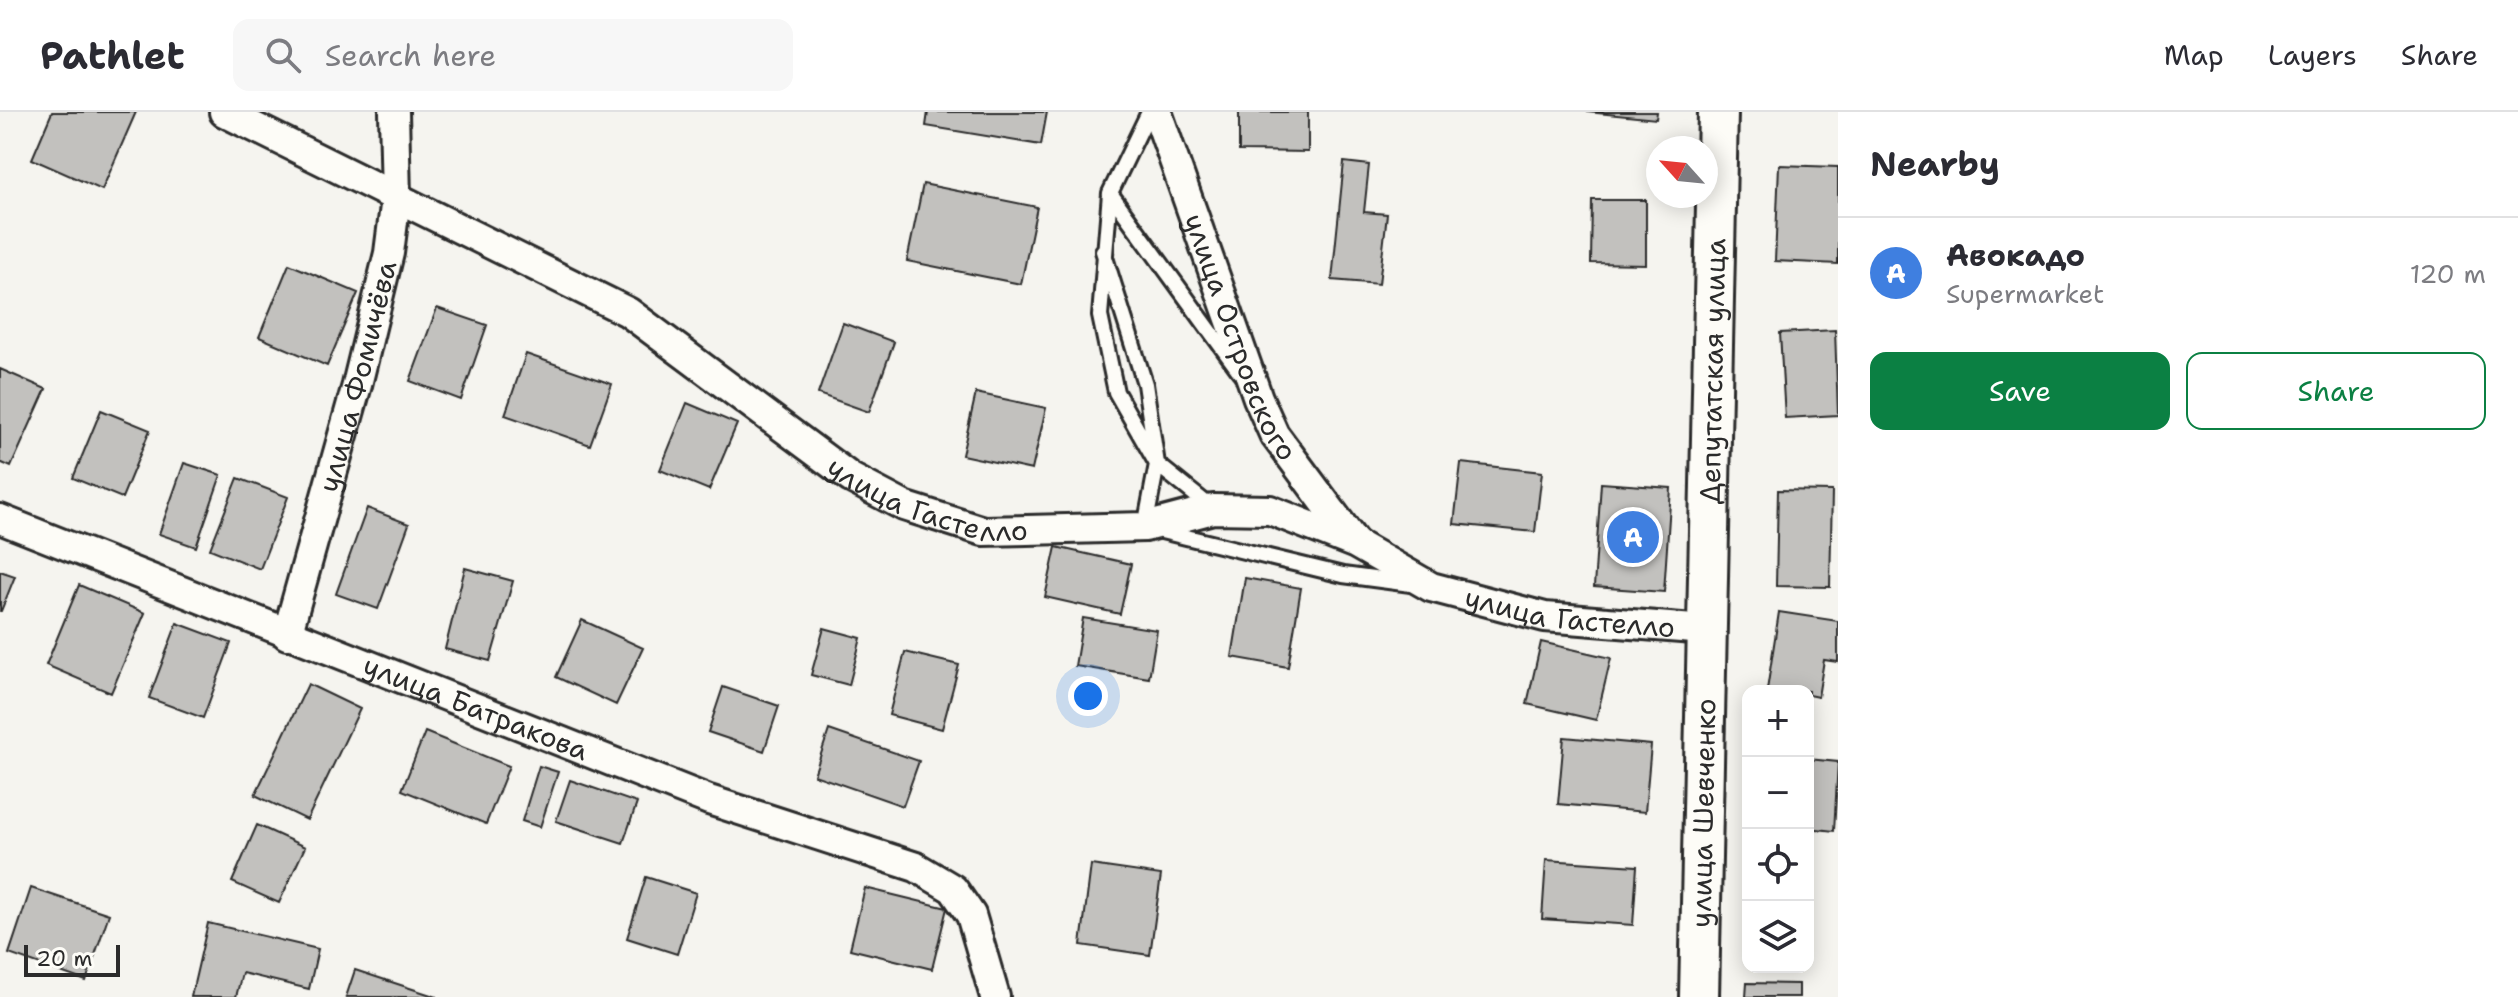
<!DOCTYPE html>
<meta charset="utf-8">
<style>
:root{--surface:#fff;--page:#f7f7f7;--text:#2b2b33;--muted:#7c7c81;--line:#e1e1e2;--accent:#0b8043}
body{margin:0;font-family:"Shantell Sans",sans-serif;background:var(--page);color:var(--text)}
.controls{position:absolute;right:24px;bottom:24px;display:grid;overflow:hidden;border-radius:16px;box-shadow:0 4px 20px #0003}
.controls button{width:72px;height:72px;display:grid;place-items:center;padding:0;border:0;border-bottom:2px solid var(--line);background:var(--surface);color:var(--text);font:40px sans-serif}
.compass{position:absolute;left:1646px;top:24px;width:72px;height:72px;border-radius:50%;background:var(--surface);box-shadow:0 4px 20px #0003;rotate:297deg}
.scale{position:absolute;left:24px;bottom:20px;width:96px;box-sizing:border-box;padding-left:8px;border:4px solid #2b2b2b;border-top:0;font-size:22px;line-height:28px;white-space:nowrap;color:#2b2b2b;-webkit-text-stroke:6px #fdfcf7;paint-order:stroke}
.you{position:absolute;left:1088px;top:584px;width:28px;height:28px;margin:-20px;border:6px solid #fff;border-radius:50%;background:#1a73e8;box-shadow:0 0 0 12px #1a73e833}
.badge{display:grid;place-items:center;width:52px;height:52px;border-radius:50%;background:var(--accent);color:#fff;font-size:26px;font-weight:700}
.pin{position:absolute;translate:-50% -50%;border:4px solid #fff;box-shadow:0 2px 8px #0006}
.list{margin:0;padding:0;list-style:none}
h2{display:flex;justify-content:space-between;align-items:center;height:104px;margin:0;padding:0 32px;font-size:34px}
h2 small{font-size:26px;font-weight:400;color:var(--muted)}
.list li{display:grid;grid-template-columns:52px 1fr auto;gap:24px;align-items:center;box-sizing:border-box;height:112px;padding:0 32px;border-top:2px solid var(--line)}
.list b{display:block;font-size:30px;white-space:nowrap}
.list p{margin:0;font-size:26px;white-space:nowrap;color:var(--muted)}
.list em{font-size:26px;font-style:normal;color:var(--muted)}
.actions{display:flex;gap:16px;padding:24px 32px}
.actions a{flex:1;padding:18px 0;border:2px solid var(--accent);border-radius:16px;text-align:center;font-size:28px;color:var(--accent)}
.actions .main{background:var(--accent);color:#fff}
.icon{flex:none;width:44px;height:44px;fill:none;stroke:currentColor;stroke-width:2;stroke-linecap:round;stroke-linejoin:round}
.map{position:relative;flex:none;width:1838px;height:885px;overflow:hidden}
header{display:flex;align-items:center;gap:48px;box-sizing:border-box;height:112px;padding:0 40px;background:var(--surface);border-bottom:2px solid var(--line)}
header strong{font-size:38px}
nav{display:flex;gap:44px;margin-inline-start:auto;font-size:28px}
.search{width:560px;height:72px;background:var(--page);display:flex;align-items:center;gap:20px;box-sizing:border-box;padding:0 28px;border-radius:16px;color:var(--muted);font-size:30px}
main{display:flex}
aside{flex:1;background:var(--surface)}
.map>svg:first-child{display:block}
.building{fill:#c2c1be;stroke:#2b2b2b;stroke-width:2}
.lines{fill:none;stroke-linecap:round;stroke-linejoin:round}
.service-casing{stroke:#2b2b2b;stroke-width:20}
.minor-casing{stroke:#2b2b2b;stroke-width:34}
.secondary-casing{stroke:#2b2b2b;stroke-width:44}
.service{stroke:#fdfcf7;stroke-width:14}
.minor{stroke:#fdfcf7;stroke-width:28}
.secondary{stroke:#fdfcf7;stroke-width:38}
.labels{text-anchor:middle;stroke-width:7;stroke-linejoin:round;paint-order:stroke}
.street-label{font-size:28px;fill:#2b2b2b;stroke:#fdfcf7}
</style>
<header>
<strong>Pathlet</strong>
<div class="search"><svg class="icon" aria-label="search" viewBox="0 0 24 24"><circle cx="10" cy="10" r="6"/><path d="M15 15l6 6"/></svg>Search here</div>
<nav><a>Map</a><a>Layers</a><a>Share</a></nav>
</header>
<main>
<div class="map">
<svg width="1838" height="885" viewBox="0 0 1838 885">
<rect width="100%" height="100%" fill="#f5f4ef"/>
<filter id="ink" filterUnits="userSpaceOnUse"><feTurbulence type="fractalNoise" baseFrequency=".0125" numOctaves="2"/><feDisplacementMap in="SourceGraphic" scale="16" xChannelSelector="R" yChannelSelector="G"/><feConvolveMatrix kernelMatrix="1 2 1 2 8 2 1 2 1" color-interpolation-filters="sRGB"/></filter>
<g filter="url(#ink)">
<path class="building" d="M 52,0 L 136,0 L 102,78 L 32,47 Z
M 928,0 L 1047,0 L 1041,33 L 926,14 Z
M 1239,0 L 1308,0 L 1308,40 L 1239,39 Z
M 1587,0 L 1657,0 L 1656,7 Z
M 1344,50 L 1369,53 L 1364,100 L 1387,102 L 1379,172 L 1332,168 Z
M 1779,53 L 1838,55 L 1838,152 L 1775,149 Z
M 923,72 L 1037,95 L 1021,172 L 907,149 Z
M 1592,88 L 1646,88 L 1646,152 L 1591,151 Z
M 289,152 L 358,181 L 327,254 L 259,225 Z
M 437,196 L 487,213 L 461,288 L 410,269 Z
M 843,211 L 894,230 L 869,300 L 818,282 Z
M 1835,218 L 1838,303 L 1785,306 L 1780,221 Z
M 526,242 L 612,272 L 590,333 L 505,303 Z
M 0,257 L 46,277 L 11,355 L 0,350 Z
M 976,281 L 1046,296 L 1032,358 L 962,343 Z
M 687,291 L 737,312 L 709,378 L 660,358 Z
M 101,298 L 150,318 L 122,386 L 73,366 Z
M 184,351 L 221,363 L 196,435 L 159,422 Z
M 1461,351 L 1542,360 L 1535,420 L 1454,412 Z
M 238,366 L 288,385 L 260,457 L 210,437 Z
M 1601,371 L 1671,376 L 1664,480 L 1594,475 Z
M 1778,378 L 1832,379 L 1830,475 L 1776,474 Z
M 367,396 L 409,412 L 378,497 L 336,482 Z
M 1056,435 L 1131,452 L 1120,502 L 1045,485 Z
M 465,456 L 513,469 L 490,549 L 445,537 Z
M 0,459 L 15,464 L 1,499 L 0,499 Z
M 1245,466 L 1301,476 L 1288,555 L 1232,545 Z
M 79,473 L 145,501 L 111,581 L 46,553 Z
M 1779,500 L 1838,509 L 1838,550 L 1824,548 L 1818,585 L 1808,583 L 1808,579 L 1767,578 Z
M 1083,506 L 1157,518 L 1149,566 L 1075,554 Z
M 582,508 L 643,536 L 616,593 L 556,565 Z
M 177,511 L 231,531 L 203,606 L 149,586 Z
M 824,516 L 861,526 L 849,573 L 811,563 Z
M 1541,530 L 1611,546 L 1596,608 L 1527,592 Z
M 905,540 L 959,553 L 942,617 L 889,603 Z
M 308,572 L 360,597 L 307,708 L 255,683 Z
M 723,575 L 779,594 L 764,639 L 708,620 Z
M 829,618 L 919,649 L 903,694 L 814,663 Z
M 425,620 L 509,654 L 486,712 L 402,678 Z
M 1564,625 L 1651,633 L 1645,700 L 1558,692 Z
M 1808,647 L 1838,650 L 1834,719 L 1808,716 Z
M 539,654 L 558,660 L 540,715 L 522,709 Z
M 570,668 L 637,691 L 623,731 L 556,709 Z
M 257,713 L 305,735 L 279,791 L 232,770 Z
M 1546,748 L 1637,754 L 1633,813 L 1542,807 Z
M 1091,753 L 1161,763 L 1150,843 L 1081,833 Z
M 646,765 L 696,781 L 677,842 L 627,826 Z
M 31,776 L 109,802 L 86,869 L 9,842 Z
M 865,776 L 947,796 L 932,857 L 850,837 Z
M 208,811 L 318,837 L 309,877 L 242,861 L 236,885 L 191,885 Z
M 355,858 L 437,885 L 346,885 Z
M 1747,871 L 1799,872 L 1799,885 L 1746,885 Z"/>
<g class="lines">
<defs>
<path id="service" d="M 1149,0 L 1110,81 L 1100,204 L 1116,280 L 1157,352 L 1213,397
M 1110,81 L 1240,260
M 1103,139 L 1145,272 L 1157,352 L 1145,415 L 1343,463 L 1411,472"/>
<g id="minor">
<path id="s1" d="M 224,0 L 628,200 L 851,366 L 904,394 L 983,419 L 1145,415 L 1213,397 L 1270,398 L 1356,432 L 1431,475 L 1545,505 L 1706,518"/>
<path id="s2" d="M 1157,0 L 1258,286 L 1274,322 L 1355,431"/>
<path id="s3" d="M 0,407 L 709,688 L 916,755 L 953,777 L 971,803 L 995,885"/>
<path id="s4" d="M 287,523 L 357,273 L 389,141 L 396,86 L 394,0"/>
</g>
<g id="secondary">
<path id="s5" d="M 1699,885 L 1718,0"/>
</g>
</defs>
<use href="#service" class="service-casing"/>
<use href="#minor" class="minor-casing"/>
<use href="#secondary" class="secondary-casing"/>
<use href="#service" class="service"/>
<use href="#minor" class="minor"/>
<use href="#secondary" class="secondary"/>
</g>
</g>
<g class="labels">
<g class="street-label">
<text dy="10" stroke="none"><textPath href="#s2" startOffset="240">улица Островского</textPath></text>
<text dy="10" stroke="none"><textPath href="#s5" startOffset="626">Депутатская улица</textPath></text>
<text dy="10" stroke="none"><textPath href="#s4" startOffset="268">улица Фомичёва</textPath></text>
<text dy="10" stroke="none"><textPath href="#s1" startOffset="810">улица Гастелло</textPath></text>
<text dy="10" stroke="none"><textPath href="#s1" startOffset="1482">улица Гастелло</textPath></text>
<text dy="10" stroke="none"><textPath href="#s3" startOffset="512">улица Батракова</textPath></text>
<text dy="10" stroke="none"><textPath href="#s5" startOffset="184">улица Шевченко</textPath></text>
</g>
</g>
</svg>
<div class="controls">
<button>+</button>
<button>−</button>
<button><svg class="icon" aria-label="locate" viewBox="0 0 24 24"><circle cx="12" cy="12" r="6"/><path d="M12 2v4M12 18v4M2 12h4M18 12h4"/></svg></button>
<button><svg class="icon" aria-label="layers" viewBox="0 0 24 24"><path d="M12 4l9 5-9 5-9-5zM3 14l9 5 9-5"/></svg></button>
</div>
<svg class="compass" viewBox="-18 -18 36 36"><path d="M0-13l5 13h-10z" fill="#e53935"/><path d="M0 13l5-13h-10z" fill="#7c7c81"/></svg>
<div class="scale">20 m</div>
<div class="you"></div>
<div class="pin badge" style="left:1633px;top:425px;background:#3f7fe0">A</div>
</div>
<aside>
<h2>Nearby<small></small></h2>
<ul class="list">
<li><span class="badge" style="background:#3f7fe0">A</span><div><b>Авокадо</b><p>Supermarket</p></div><em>120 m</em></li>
</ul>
<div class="actions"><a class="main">Save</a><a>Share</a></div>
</aside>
</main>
